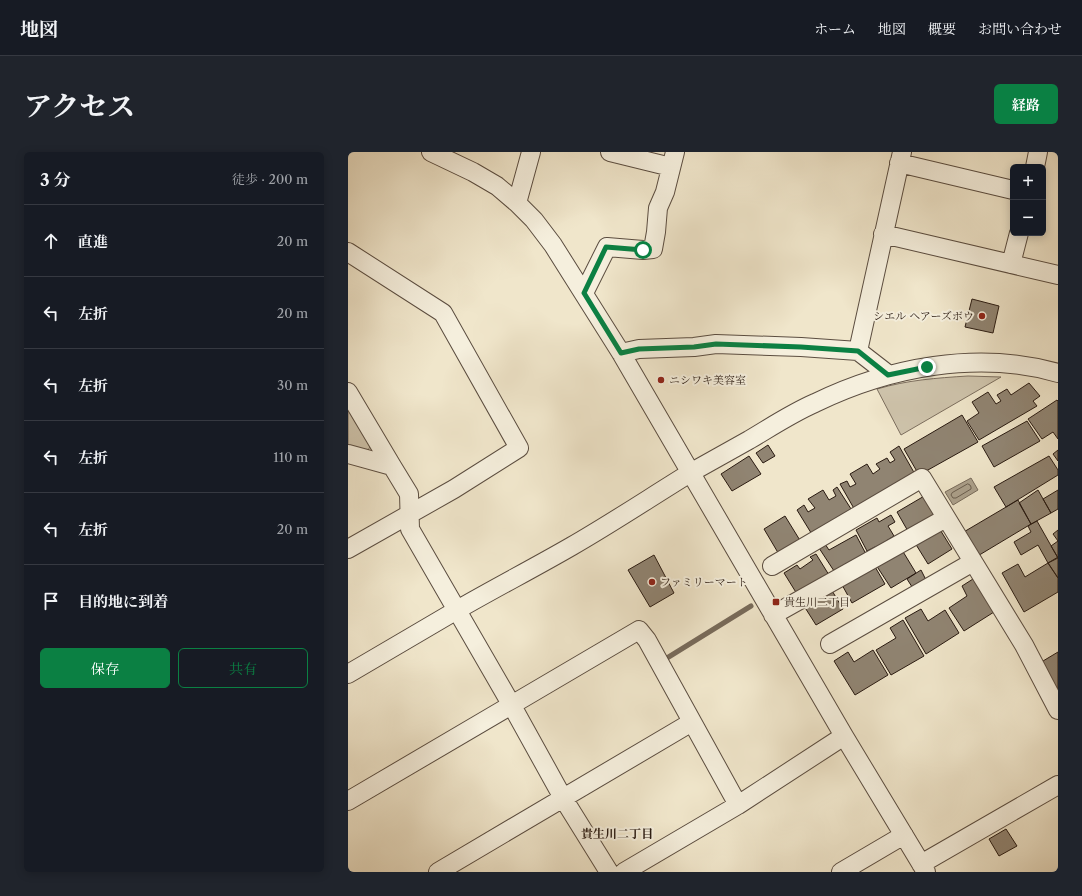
<!DOCTYPE html>
<html lang="ja">
<meta charset="utf-8">
<style>
:root{--surface:#171b24;--page:#20242c;--text:#f1f3f6;--muted:#9ea1a6;--line:#363941;--accent:#0b8043}
body{margin:0;font-family:"Libre Caslon Text","Noto Serif JP",serif;background:var(--page);color:var(--text)}
.controls{position:absolute;right:12px;top:12px;display:grid;overflow:hidden;border-radius:6px;box-shadow:0 2px 10px #0003}
.controls button{width:36px;height:36px;display:grid;place-items:center;padding:0;border:0;border-bottom:1px solid var(--line);background:var(--surface);color:var(--text);font:20px sans-serif}
.stop{position:absolute;width:12px;height:12px;margin:-9px;border:3px solid #0b8043;border-radius:50%;background:#fff}
.stop.end{background:#0b8043;border-color:#fff;box-shadow:0 1px 4px #0008}
.list{margin:0;padding:0;list-style:none}
h2{display:flex;justify-content:space-between;align-items:center;height:52px;margin:0;padding:0 16px;font-size:17px}
h2 small{font-size:13px;font-weight:400;color:var(--muted)}
.list li{display:grid;grid-template-columns:26px 1fr auto;gap:12px;align-items:center;box-sizing:border-box;height:72px;padding:0 16px;border-top:1px solid var(--line)}
.list b{display:block;font-size:15px;white-space:nowrap}
.list em{font-size:13px;font-style:normal;color:var(--muted)}
.actions{display:flex;gap:8px;padding:12px 16px}
.actions a{flex:1;padding:9px 0;border:1px solid var(--accent);border-radius:6px;text-align:center;font-size:14px;color:var(--accent)}
.actions .main{background:var(--accent);color:#fff}
.icon{flex:none;width:22px;height:22px;fill:none;stroke:currentColor;stroke-width:2;stroke-linecap:round;stroke-linejoin:round}
.map{position:relative;flex:none;width:710px;height:720px;overflow:hidden;border-radius:6px}
header{display:flex;align-items:center;gap:24px;box-sizing:border-box;height:56px;padding:0 20px;background:var(--surface);border-bottom:1px solid var(--line)}
header strong{font-size:19px}
nav{display:flex;gap:22px;margin-inline-start:auto;font-size:14px}
.intro{display:flex;align-items:center;justify-content:space-between;box-sizing:border-box;height:96px;padding:0 24px}
h1{margin:0;font-size:28px}
.button{padding:10px 18px;border-radius:6px;background:var(--accent);color:#fff;font-size:14px;font-weight:700}
main{display:flex;gap:24px;padding:0 24px}
aside{flex:1;background:var(--surface);border-radius:6px;box-shadow:0 2px 10px #0003}
.map>svg:first-child{display:block}
.green{fill:#cec3ab;stroke:#7c6e5e}
.water{fill:#aca18c;stroke:#786b5b}
.lines{fill:none;stroke-linecap:round;stroke-linejoin:round}
.shore{stroke:#6a5e4e;stroke-width:1}
.stream{stroke:#786b5b;stroke-width:5}
.building{fill:#908472;stroke:#291a11}
.minor-casing{stroke:#5b4d40;stroke-width:20}
.minor{stroke:#f5efdd;stroke-width:18}
.route{stroke:#0b8043;stroke-width:5}
.poi-dot{fill:#8f2418;stroke:#f5efdd;stroke-width:1.5}
.labels{text-anchor:middle;stroke-width:4;stroke-linejoin:round;paint-order:stroke}
.poi-label{font-size:11px;fill:#291a11;stroke:#f5efdd;text-anchor:start}
.neighbourhood-label{font-size:12px;font-weight:bold;fill:#291a11;stroke:#f5efdd}
</style>
<header>
<strong>地図</strong>
<nav><a>ホーム</a><a>地図</a><a>概要</a><a>お問い合わせ</a></nav>
</header>
<div class="intro"><h1>アクセス</h1><a class="button">経路</a></div>
<main>
<aside>
<h2>3 分<small>徒歩 · 200 m</small></h2>
<ul class="list">
<li><svg class="icon" aria-label="ahead" viewBox="0 0 24 24"><path d="M12 20V5M6 11l6-6 6 6"/></svg><div><b>直進</b></div><em>20 m</em></li>
<li><svg class="icon" aria-label="left" viewBox="0 0 24 24"><path d="M17 20v-9H6M10 6l-5 5 5 5"/></svg><div><b>左折</b></div><em>20 m</em></li>
<li><svg class="icon" aria-label="left" viewBox="0 0 24 24"><path d="M17 20v-9H6M10 6l-5 5 5 5"/></svg><div><b>左折</b></div><em>30 m</em></li>
<li><svg class="icon" aria-label="left" viewBox="0 0 24 24"><path d="M17 20v-9H6M10 6l-5 5 5 5"/></svg><div><b>左折</b></div><em>110 m</em></li>
<li><svg class="icon" aria-label="left" viewBox="0 0 24 24"><path d="M17 20v-9H6M10 6l-5 5 5 5"/></svg><div><b>左折</b></div><em>20 m</em></li>
<li><svg class="icon" aria-label="arrive" viewBox="0 0 24 24"><path d="M6 21V4h12l-3 4 3 4H6"/></svg><div><b>目的地に到着</b></div></li>
</ul>
<div class="actions"><a class="main">保存</a><a>共有</a></div>
</aside>
<div class="map">
<svg width="710" height="720" viewBox="0 0 710 720">
<rect width="100%" height="100%" fill="#f0e6cb"/>
<filter id="stains"><feTurbulence type="fractalNoise" baseFrequency=".005" numOctaves="4"/><feColorMatrix values="0 0 0 0 .2 0 0 0 0 .09 0 0 0 0 .02 0 0 0 .5 -.17"/></filter>
<radialGradient id="worn" r=".72"><stop offset=".6" stop-color="#630" stop-opacity="0"/><stop offset="1" stop-color="#630" stop-opacity=".3"/></radialGradient>
<path class="green" d="M 620,224 L 653,225 L 553,283 L 529,237 C 560,228 588,226 620,224 Z
M 0,256 L 23,293 L 19,300 L 0,295 Z"/>
<path class="water" d="M 623,326 L 630,338 L 605,353 L 597,340 Z"/>
<g class="lines">
<path class="shore" d="M 620,332 L 622,333 L 623,335 L 623,337 L 608,346 L 605,346 L 603,343 L 604,341 Z"/>
<path class="stream" d="M 319,506 L 403,454"/>
</g>
<path class="building" d="M 624,147 L 651,154 L 645,181 L 617,175 Z
M 681,231 L 692,244 L 685,249 L 689,254 L 631,288 L 619,269 L 631,261 L 624,250 L 640,240 L 648,252 L 653,249 L 649,243 L 659,237 L 663,243 Z
M 709,248 L 710,249 L 710,287 L 705,280 L 694,287 L 680,267 Z
M 614,263 L 630,290 L 571,323 L 556,297 Z
M 679,269 L 692,289 L 646,315 L 634,294 Z
M 420,293 L 427,304 L 415,311 L 408,301 Z
M 551,294 L 568,324 L 508,360 L 492,332 L 499,329 L 502,335 L 508,332 L 502,322 L 519,312 L 525,322 L 532,317 L 528,312 L 539,306 L 542,311 L 547,308 L 542,300 Z
M 710,298 L 710,309 L 705,302 Z
M 401,304 L 413,322 L 384,339 L 373,322 Z
M 701,304 L 710,318 L 710,323 L 658,355 L 646,335 Z
M 489,335 L 505,360 L 465,384 L 449,358 L 456,353 L 460,360 L 467,356 L 460,347 L 475,338 L 481,348 L 488,344 L 485,338 Z
M 690,338 L 703,361 L 683,372 L 671,351 Z
M 710,338 L 710,357 L 703,361 L 695,347 Z
M 578,343 L 591,363 L 561,381 L 549,360 Z
M 670,348 L 683,372 L 628,405 L 614,381 Z
M 543,363 L 547,370 L 540,374 L 546,384 L 538,389 L 540,393 L 529,399 L 527,395 L 519,399 L 508,378 L 529,366 L 531,370 Z
M 437,364 L 453,390 L 432,404 L 416,377 Z
M 689,369 L 710,406 L 700,411 L 690,393 L 673,403 L 666,390 L 683,380 L 680,374 Z
M 591,376 L 604,397 L 580,412 L 567,391 Z
M 710,378 L 710,389 L 705,382 Z
M 508,383 L 519,404 L 488,422 L 471,396 L 477,392 L 481,398 Z
M 710,389 L 710,406 L 703,394 Z
M 554,398 L 568,421 L 543,436 L 528,413 Z
M 468,402 L 481,423 L 449,442 L 436,421 L 449,413 L 452,417 L 465,408 L 462,405 Z
M 306,403 L 326,441 L 302,455 L 280,418 Z
M 710,405 L 710,426 L 700,411 Z
M 700,411 L 710,426 L 710,440 L 676,460 L 654,421 L 670,412 L 677,425 Z
M 526,413 L 537,432 L 504,451 L 493,431 Z
M 573,418 L 579,430 L 566,438 L 559,427 Z
M 625,427 L 646,460 L 616,479 L 601,456 L 619,444 L 614,434 Z
M 483,437 L 495,457 L 468,473 L 456,454 Z
M 573,457 L 580,469 L 597,458 L 611,481 L 578,502 L 557,466 Z
M 555,468 L 576,504 L 543,523 L 528,498 L 548,486 L 542,476 Z
M 525,498 L 540,523 L 507,543 L 486,509 L 500,500 L 506,510 Z
M 710,500 L 710,536 L 707,537 L 690,512 Z
M 658,677 L 669,694 L 651,704 L 641,687 Z"/>
<g class="lines">
<defs>
<path id="minor" d="M 83,0 L 125,20 L 149,34 L 169,51 L 186,68 L 205,93 L 273,201 L 496,584 L 578,720
M 262,0 L 323,15
M 551,11 L 665,38
M 687,15 L 690,0
M 169,51 L 183,0
M 535,82 L 710,123
M 0,100 L 95,161 L 171,296 L 106,337 L 0,397
M 663,112 L 671,81
M 236,141 L 259,95 L 295,98 L 305,97 L 308,80 L 310,56 L 317,40 L 327,0
M 510,199 L 554,0
M 273,201 L 291,197 L 346,195 L 368,192 L 453,195 L 510,199 L 541,223
M 0,240 L 44,314 L 61,342 L 62,377 L 163,552 L 215,646 L 261,720
M 0,302 L 44,314
M 424,414 L 574,326 L 676,493 L 710,558
M 425,463 L 598,366
M 482,492 L 625,410
M 0,522 C 36,501 73,479 109,458 C 147,436 186,416 224,394 C 264,371 303,345 342,321 C 362,310 381,299 401,288 C 423,275 444,261 467,251 C 541,215 630,198 710,221
M 0,649 L 291,478 L 299,488 L 390,653
M 573,712 L 710,633
M 90,720 L 344,570
M 276,720 L 390,653 L 496,584
M 493,720 L 556,683"/>
</defs>
<use href="#minor" class="minor-casing"/>
<use href="#minor" class="minor"/>
</g>
<g class="lines">
<path class="route" d="M 295,98 L 258,95 L 236,141 L 273,201 L 291,197 L 346,195 L 368,192 L 453,195 L 510,199 L 540,223 L 579,215"/>
</g>
<g class="poi-dot">
<circle cx="634" cy="164" r="4"/>
<circle cx="313" cy="228" r="4"/>
<circle cx="304" cy="430" r="4"/>
<rect x="424" y="446" width="8" height="8" rx="2"/>
</g>
<g class="labels">
<g class="poi-label">
<text x="626" y="168" text-anchor="end">シエル ヘアーズボウ</text>
<text x="321" y="232">ニシワキ美容室</text>
<text x="312" y="434">ファミリーマート</text>
<text x="436" y="454">貴生川二丁目</text>
</g>
<g class="neighbourhood-label">
<text x="269" y="686">貴生川二丁目</text>
</g>
</g>
<rect width="100%" height="100%" filter="url(#stains)"/>
<rect width="100%" height="100%" fill="url(#worn)"/>
</svg>
<div class="controls">
<button>+</button>
<button>−</button>
</div>
<div class="stop" style="left:295px;top:98px"></div>
<div class="stop end" style="left:579px;top:215px"></div>
</div>
</main>
